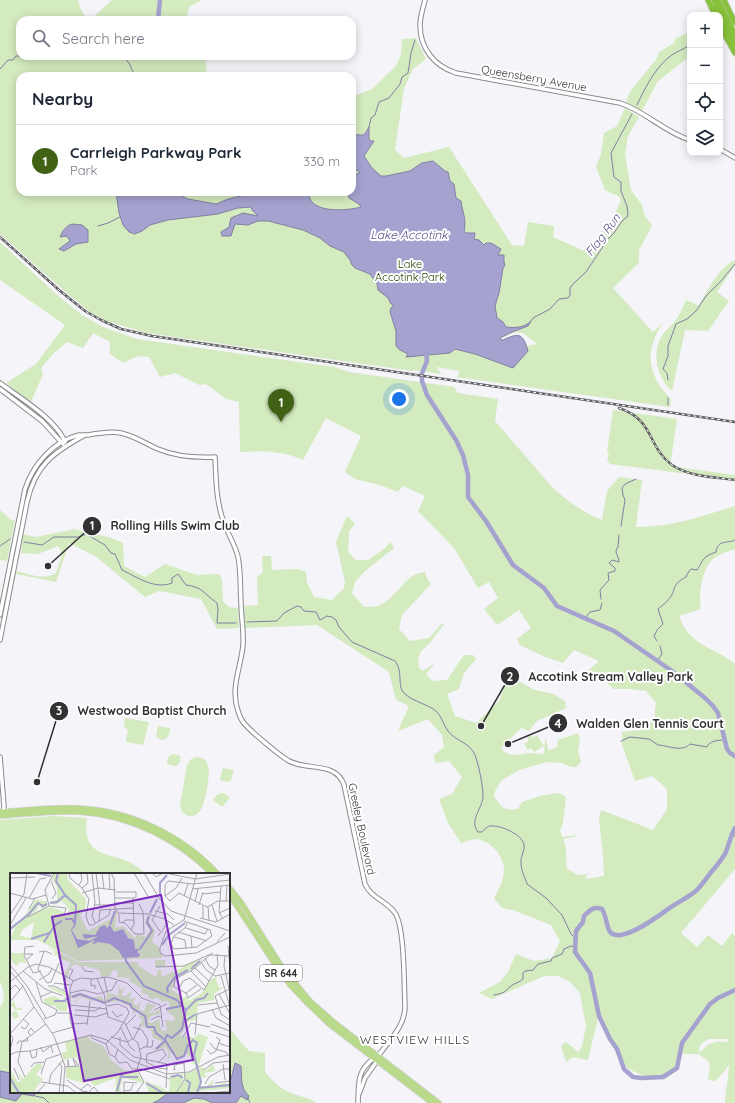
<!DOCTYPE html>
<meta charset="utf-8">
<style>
:root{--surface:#fff;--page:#f2f2f3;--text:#1f2937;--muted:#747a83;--line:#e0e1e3;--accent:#416115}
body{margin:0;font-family:Quicksand,sans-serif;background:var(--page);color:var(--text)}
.controls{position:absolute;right:12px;top:12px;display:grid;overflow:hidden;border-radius:8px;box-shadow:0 2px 10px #0003}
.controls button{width:36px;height:36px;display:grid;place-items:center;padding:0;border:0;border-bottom:1px solid var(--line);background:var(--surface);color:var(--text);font:20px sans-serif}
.you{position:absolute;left:399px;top:399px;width:14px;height:14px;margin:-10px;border:3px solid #fff;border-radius:50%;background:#1a73e8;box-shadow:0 0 0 6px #1a73e833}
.badge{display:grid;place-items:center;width:26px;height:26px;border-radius:50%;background:var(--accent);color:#fff;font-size:13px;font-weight:700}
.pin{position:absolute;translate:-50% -33px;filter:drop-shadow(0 1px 2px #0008)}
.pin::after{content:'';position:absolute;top:21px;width:14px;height:12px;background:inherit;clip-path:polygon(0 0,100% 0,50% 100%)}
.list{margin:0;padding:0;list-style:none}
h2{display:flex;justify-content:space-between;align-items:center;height:52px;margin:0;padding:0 16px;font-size:17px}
h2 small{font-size:13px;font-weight:400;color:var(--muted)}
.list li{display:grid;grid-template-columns:26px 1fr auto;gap:12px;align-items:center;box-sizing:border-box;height:72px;padding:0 16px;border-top:1px solid var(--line)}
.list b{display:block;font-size:15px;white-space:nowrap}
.list p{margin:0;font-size:13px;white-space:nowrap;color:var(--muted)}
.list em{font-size:13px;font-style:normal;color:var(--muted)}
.icon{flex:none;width:22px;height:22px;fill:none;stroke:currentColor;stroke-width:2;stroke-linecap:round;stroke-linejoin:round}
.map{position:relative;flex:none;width:735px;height:1103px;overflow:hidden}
.search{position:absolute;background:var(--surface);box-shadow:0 2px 10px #0003;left:16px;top:16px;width:340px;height:44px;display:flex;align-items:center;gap:10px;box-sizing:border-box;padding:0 14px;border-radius:12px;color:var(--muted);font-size:15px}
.panel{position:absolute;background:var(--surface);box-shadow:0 2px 10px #0003;left:16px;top:72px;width:340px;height:124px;border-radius:12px}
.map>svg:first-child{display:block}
.green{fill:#d4eabf;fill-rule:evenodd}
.water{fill:#a5a2d0;stroke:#8280a1}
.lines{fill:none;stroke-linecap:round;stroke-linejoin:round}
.stream{stroke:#8280a1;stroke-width:1}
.river{stroke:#a5a2d0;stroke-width:4.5}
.tertiary-casing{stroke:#8a8a8f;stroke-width:5.5}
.primary-casing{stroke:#d2d2d2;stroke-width:6}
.motorway-casing{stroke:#d2d2d2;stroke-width:7}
.tertiary{stroke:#fff;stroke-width:3.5}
.primary{stroke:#b8da8a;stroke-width:4.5}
.motorway{stroke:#88c23c;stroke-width:5}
.rail-casing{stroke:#606062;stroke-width:2.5}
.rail{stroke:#fff;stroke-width:1;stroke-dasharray:3;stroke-linecap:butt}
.labels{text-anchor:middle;stroke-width:4;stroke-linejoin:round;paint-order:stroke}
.shield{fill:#fff;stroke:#707071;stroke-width:1}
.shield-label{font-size:10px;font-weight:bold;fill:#323234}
.street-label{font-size:11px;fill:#323234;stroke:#fff}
.park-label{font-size:11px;fill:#294400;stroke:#fff}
.water-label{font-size:12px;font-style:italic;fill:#554d8a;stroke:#fff}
.neighbourhood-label{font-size:12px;letter-spacing:1px;fill:#37373b;stroke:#fff}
.inset-river{fill:none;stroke:#a5a2d0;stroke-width:2}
.inset-road{fill:none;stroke:#a6a6aa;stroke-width:1}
.view{fill:#7b2cbf;fill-opacity:0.15;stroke:#7b2cbf;stroke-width:2}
.inset-edge{fill:none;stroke:#323234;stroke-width:2}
.leader{fill:none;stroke:#323234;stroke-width:1.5}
.callout-dot{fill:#323234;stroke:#fff;stroke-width:1.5}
.mark-label{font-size:12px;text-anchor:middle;font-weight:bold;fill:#fff}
.callout-label{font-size:12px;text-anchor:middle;font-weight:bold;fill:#323234;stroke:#fff;stroke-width:4;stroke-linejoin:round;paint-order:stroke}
</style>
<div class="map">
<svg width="735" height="1103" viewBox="0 0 735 1103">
<rect width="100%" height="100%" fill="#f4f4f9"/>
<path class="green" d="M 0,0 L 78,0 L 80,8 L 87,20 L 20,20 L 20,56 L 205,56 L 207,76 L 20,76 L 20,192 L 352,192 L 352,97 L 372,89 L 396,66 L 401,54 L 402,39 L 416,38 L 426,59 L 413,69 L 404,88 L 395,150 L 404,158 L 449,147 L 512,245 L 524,246 L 528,222 L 554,226 L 553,237 L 584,251 C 601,236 613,221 621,200 L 618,196 L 605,190 L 596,167 L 601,154 L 604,133 L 617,126 L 625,108 L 639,117 L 628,136 L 625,154 L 631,190 L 642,205 L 644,214 L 652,226 L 639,250 L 639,263 L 613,288 L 653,332 L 663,323 C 644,350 647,376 671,399 L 670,407 L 457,377 L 460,371 L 436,367 L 441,374 L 413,370 L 412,371 L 147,333 L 107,321 L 91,313 L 69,295 L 0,234 ZM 516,332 L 523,333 L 537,344 L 527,346 C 522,331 515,334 503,340 L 500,339 L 503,337 Z
M 112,0 L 202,0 L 189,7 L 186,20 L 90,20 Z
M 690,28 L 690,56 L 658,81 L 642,111 L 626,102 L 630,92 L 657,58 L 659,52 L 674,43 L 675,39 L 689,32 Z
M 0,242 L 56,294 L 82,315 L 103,327 L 137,339 L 334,367 L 349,372 L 454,387 L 458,393 L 498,399 L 495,421 L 551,486 C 566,500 582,512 602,520 L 607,491 L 619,477 L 642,480 L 636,527 C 670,528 702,516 735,506 L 735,549 C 727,552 718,554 712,560 C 702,569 698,597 701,609 L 679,616 C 681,621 683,626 686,630 C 698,647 720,651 735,664 L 735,869 L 681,933 L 697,947 L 708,935 L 722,946 L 732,933 L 735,936 L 735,1103 L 725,1103 C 725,1090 729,1078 729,1065 L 723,1073 L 715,1081 L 708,1080 L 710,1064 L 706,1059 L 699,1055 L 699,1054 L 680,1054 L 677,1056 L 674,1073 L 665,1079 C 653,1077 640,1076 629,1069 C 622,1065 601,1027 598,1018 L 588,1060 L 573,1057 L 566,1062 L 561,1046 L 566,1042 L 578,1052 L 582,1046 L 586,1026 L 580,993 L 570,982 L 558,976 L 544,976 L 492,999 L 479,993 L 500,982 L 508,972 L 516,954 L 534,961 L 552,958 L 560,941 L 551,925 L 513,910 L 502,908 L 494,898 C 499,889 504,880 504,869 C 504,856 490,840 476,839 C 472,839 465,842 461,843 L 448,823 L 439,799 L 452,794 L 462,777 L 449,761 L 435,763 L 434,755 L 444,747 L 442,735 L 428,719 L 398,731 L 409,706 L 396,700 L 389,672 L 317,625 L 245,628 L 244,606 L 258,605 L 257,577 L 263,572 L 262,556 L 271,556 L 272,570 L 299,569 L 306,572 L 307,582 L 314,597 L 332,600 L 344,588 L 345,582 L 336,542 L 347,516 L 355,524 L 349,531 L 348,552 L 356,560 L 368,560 L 384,549 L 391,542 L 394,548 L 365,571 L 355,582 L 352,593 L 364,607 C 369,607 376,607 380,605 C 397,598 405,573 425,572 L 428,580 L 431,584 L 402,615 L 399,629 L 410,641 L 429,638 L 442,623 L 444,624 L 429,644 L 421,651 L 418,659 L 419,668 L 423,671 L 435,663 L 426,674 L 432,681 L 447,680 L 464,655 L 473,655 L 476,659 L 464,673 L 459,689 L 447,694 L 455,716 L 476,723 L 499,701 L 504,689 L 503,679 L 506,675 L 535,690 L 553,694 L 565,701 L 566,708 L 537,721 L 529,731 L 521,728 L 506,743 L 509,741 L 511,744 L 507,747 L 504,745 L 501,748 C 508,758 518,754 529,753 C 533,753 538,754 543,754 L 544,753 L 545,740 L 546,739 L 548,750 L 550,750 L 557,747 L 558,740 L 578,733 L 580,741 L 578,751 L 581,762 L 576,767 L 571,767 L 561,763 L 547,762 L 519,770 L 502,780 L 495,791 L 494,796 C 501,808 504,811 518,809 L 522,802 L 544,795 L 559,793 L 566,797 L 563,823 L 560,831 L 562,837 L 577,835 L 577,836 L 563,839 C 568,849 565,857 567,869 L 578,875 L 588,874 L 585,879 L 604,876 L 603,856 L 599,819 L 601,810 L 653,830 L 667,809 L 667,789 L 652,776 L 635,781 L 622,745 L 622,732 L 640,730 L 654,720 L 656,703 L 646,691 L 629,689 L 614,689 L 597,675 L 588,671 L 599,661 L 574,650 L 563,663 L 543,656 L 520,645 L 517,639 L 531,628 L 519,610 L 497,625 L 484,609 L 498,598 L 489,582 L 478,588 L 454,548 L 418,511 L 425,496 L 403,486 L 398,492 L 380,485 L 355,479 L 345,472 L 361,436 L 326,418 L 303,460 C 281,450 264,451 240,452 L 239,402 L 226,399 L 206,384 L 199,385 L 175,373 L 160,377 L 149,357 L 138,356 L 123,363 L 110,354 L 110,342 L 93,333 L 83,348 L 67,342 L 53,354 L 41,368 L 43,374 L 31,402 L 6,383 L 36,364 L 65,325 L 0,280 ZM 708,1039 L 727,1039 L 729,1042 C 713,1041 710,1042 699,1053 L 700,1045 Z
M 735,260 L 735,265 L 717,292 L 729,301 L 708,331 L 685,330 L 672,391 C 658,379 652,357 660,339 C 664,331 671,327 676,320 C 680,314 683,306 686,300 L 699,306 C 707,291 719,267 735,260 Z
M 613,410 L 677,419 L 670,466 L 735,475 L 735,480 L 610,464 L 607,460 L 609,453 L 607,452 Z
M 0,510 L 11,520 L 15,520 L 7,561 L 0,560 Z
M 75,529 C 92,535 106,534 123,543 L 124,566 L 145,577 L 165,564 L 197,575 L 219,574 L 222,579 L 223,601 L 229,607 L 238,608 L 239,628 L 217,629 L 201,599 L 159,591 L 145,597 L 95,556 L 69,543 L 56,582 L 16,574 L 17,571 C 30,574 44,581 56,573 C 59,564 65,553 58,546 L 38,554 L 21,553 L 23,534 L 36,537 Z
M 125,718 L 149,722 L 143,745 L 126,742 L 128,729 L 124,728 Z
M 158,726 L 170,728 C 169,734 169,739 162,740 L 156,737 Z
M 531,735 L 533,738 L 537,735 L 544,746 L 534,752 L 531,748 L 528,750 L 524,744 L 529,741 L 527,738 Z
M 173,754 L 181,756 L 179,764 L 176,766 L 167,764 L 168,757 Z
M 197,757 C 201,758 205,758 207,763 C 212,770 205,805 200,811 C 192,821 181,815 180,805 L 187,765 L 191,759 Z
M 223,768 L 234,770 L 231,780 L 228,782 L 220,780 Z
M 222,793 L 224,793 L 230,798 L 222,807 L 213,800 L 218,794 Z
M 53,816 L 87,818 C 86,828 85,836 91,845 C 96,853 116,857 125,860 C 133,864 140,868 146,874 L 11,874 L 11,1092 L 229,1092 L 229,1027 L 239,1040 L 249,1051 L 265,1053 L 265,1072 C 272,1080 278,1087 287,1091 C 297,1096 308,1097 317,1103 L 0,1103 L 0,1007 C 7,999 3,990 0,981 L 0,820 Z"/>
<path class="water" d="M 369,127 L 369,139 L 371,141 L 374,141 L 364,156 L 372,168 L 381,176 L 386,176 L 410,171 L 422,163 L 433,161 L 445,171 L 448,172 L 450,181 L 454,184 L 456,198 L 461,201 C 462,211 467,220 464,231 L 466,233 L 475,233 L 474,239 L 479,240 L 484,245 L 486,243 L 491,243 L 501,249 L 498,255 L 504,255 L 504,262 L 505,265 L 503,268 L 499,293 L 495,306 L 497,318 L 503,322 L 506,327 C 515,328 524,328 531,321 L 528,326 L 512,332 L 500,338 L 501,340 L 503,340 C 520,332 523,334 528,351 L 513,368 L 475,354 L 455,349 L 450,353 L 406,357 L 408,354 L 400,350 L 396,346 L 396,331 L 390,312 L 391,308 L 393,306 L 393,304 L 391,304 L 388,298 L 378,290 L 377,284 L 370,274 L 355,268 L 352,265 L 350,260 L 344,252 L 330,246 L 320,238 L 303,230 L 268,221 L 258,221 L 248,225 L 235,224 L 231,236 L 222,236 L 221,232 L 229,227 L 231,218 L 243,213 L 258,216 L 252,210 L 251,207 L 238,208 L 218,214 L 168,220 L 150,225 L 142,231 L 135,234 L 129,232 L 123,225 L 119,213 L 116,192 L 175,192 L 188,199 L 216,204 L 228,199 L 258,192 L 309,192 C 307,214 347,211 361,207 L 359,204 L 349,198 L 348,192 L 352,192 L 352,174 L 358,174 L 360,173 L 352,166 L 352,134 C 364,135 363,138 369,127 Z
M 72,224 L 82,225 L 88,230 L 88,242 L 76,244 L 64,251 L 59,249 L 70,241 L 67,236 L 60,237 C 63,230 66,226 72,224 Z
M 235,1063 L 241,1066 C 242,1078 240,1088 249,1096 L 247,1100 L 241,1096 L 236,1103 L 212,1103 L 204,1099 L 194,1098 L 183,1103 L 153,1103 L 159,1100 L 169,1092 L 229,1092 L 229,1081 L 231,1079 Z
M 0,1071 L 11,1073 L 11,1092 L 25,1092 L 35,1094 L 34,1096 L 22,1094 L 16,1101 L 0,1097 Z"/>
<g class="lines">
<path class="stream" d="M 127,56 L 127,61 C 133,66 129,72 139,76
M 0,69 L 8,60 L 13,60 L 16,56 L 20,56
M 637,105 C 645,88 654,70 668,58 C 674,52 683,50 690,45
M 369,127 L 371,118 L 375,115 L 379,102 L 389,98 L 400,84 L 402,77 L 408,73 L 411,53 L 415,40
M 98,226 L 108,223 L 120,217
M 531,321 L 533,318 L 550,309 L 559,299 L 568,298 L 570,295 L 570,288 L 574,283 L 586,272 L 602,248 L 606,241 L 614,233 L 622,221 L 627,217 L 628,214 L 627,206 L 621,191 L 621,182 L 614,177 L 611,153 L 632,114
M 668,380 L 667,373 L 663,369 L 668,356 L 668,346 L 676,324 L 687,319 L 696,311 L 706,296 L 722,280 L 735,264
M 668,398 L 668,405
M 621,526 L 625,500 L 623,495 L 622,488 L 625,484 L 636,479
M 24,542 L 42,545 L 54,537 L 79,537 L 86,534 L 105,545 L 111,553 L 115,554 L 122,570 C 137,577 155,590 172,583 L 172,578 L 178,574 L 186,585 C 203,587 204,594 217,603 L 218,609 L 217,623 L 236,623
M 0,546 L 10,539
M 601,599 L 600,590 L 609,580 L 608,573 L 615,571 L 615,568 L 609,563 L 612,560 L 619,562 C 619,556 613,552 618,547 L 619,535
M 585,618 L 590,612 L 600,610 L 602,603
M 247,622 L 277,621 L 284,613 L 297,606 L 301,607 L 304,611 L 316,612 L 320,620 L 327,616 L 332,617 L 336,620 L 339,627 L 352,642 L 395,661 C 404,672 396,687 405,694 C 414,702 430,705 437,712 C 442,717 444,726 448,731 C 457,743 472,741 477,761 C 480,772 483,786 483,797 C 482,809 469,820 478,832 L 482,832 C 485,829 487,826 491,826 C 501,825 523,835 524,845 C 525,851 520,857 521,863 C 521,871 525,877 527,884 L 546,898 L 562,915 L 571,934 L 575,938
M 657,641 L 654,636 L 657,630 L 663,624 L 658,609 C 661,606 665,604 668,600 C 677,591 670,585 686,577 L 689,571 L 691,569 L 697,570 C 704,559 702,557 716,552 C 718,539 727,544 735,540
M 657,661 L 662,654 L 660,646
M 621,741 L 630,737 L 649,739 L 658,745 C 667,745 681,753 690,744 L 707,747 C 709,741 718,740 725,740
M 730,839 L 735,835
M 494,995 C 508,993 505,989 514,984 C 518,982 520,982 523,979 L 523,973 L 525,971 L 533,970 L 538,964 L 551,961 L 552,958 L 562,954 L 564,949 L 571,946 L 575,947
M 35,1096 L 44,1098 L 49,1103
M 248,1098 L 250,1103"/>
<path class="river" d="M 158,20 L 160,0
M 426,350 L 427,361 L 422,373 L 422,381 L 427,395 L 456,440 L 463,455 L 468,475 L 468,497 L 486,521 L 513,565 L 544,588 L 557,606 L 614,631 L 672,671 L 705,698 L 713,706 L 718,713 L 727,749 L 730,753 L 735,756
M 735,828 C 730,836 729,846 725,854 C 721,860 717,866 712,871 C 708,876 702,885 697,890 C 689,897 680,901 671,907 C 661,914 622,945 610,932 C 607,928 606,915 602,909 C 594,906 590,910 584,916 L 583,922 L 576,931 L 575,952 L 590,973 L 599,1016 L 610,1039 L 617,1049 L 624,1069 L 633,1077 L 642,1078 L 663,1077 L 677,1068 L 682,1043 L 710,1004 L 718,998 L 735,990"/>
<defs>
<path id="tertiary" d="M 425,0 C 423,8 420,17 420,25 C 420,48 434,66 456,73 L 620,103 C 645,111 664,132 690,140
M 720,149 L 735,158
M 0,383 C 20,398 56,419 65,442
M 0,389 L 42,421 L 63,444
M 0,615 L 25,489 C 33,465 53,441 79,435 C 82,435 85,435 88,435 C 99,433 110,431 121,433 C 135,436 146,444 158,449 C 177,457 195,458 215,457 C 216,479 216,500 223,520 C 227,533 235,544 238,557 C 241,571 240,588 241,602 C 241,616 244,631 243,645 C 241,668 230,687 238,711 C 239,714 240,718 243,722 C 250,731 279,755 289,761 C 307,771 336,761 344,785 L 365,884 C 371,898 387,901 395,913 C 405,927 404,987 405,1007 C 405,1026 389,1041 378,1056 L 377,1061 L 365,1078 L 359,1094
M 0,640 L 27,502 C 35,465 54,452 85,435
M 0,757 L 4,806 L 3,813
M 358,1103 C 359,1083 356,1072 374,1058"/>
<path id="primary" d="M 0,812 C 25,810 51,807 77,808 C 130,810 182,835 218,874
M 0,816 C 26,814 53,811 79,812 C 129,815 178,839 212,874
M 229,887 L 241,902 L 282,967 L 310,1001 L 335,1023 L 439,1103
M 229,894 L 276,966 L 290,985 L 305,1001 L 329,1024 L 432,1103"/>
<path id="motorway" d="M 708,0 L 715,15
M 714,0 L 720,15
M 718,0 L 735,35
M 724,0 L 735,23
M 720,15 L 735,44
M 720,26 L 735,53"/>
</defs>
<use href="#tertiary" class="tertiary-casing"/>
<use href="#primary" class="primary-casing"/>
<use href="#motorway" class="motorway-casing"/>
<use href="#tertiary" class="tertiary"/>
<use href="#primary" class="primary"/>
<use href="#motorway" class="motorway"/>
<defs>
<path id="rail" d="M 0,237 L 59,290 L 85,311 L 101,320 L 121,329 L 152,336 L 735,422
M 619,408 C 655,420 647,447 672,465 C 690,477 714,477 735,480"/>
</defs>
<use href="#rail" class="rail-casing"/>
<use href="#rail" class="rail"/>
</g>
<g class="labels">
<rect class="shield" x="260" y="965" width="42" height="16" rx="3"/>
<g class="shield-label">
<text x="281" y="977">SR 644</text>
</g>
<g class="street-label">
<text transform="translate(534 78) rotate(10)" y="4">Queensberry Avenue</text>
<text transform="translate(362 829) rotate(78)" y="4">Greeley Boulevard</text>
</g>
<g class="park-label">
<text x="410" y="268">Lake<tspan x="410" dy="13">Accotink Park</tspan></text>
</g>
<g class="water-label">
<text x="409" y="239">Lake Accotink</text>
<text transform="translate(603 235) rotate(-53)" y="4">Flag Run</text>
</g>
<g class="neighbourhood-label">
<text x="415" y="1044">WESTVIEW HILLS</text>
</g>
</g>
<g transform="translate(10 873)">
<rect width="220" height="220" fill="#f4f4f9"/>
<path d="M 44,0 L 57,0 L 58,7 L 76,26 L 75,37 L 70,42 L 78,58 L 100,46 L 105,37 L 107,40 L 105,55 L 113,53 L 125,65 L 127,61 L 136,64 L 140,56 L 135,51 L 136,46 L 138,42 L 140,43 L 139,49 L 145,58 L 142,69 L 149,74 L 153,85 L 67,88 L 28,67 L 0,67 L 5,55 L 0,56 L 8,51 L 27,26 L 31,28 L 31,25 L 32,28 L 37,28 L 37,33 L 32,36 L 29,32 L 26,38 L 19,42 L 41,34 L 54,39 L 55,44 L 58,40 L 59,36 L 52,28 L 45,32 L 39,29 L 50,26 L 47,26 L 47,14 L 42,6 ZM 24,49 L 21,65 L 10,63 L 12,57 ZM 37,73 L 67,89 L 128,89 L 128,92 L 146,104 L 148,97 L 151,97 L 152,104 L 174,94 L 145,94 L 145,87 L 155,87 L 155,93 L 172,93 L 193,86 L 187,93 L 165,106 L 164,114 L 161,116 L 173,125 L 177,124 L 179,128 L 192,120 L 200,107 L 206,104 L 208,104 L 206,106 L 209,115 L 214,114 L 204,121 L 204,127 L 188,130 L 187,147 L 179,148 L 170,163 L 185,164 L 189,161 L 198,164 L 188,194 L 182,190 L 181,182 L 179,184 L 178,181 L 174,181 L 172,185 L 168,185 L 160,179 L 160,185 L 157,186 L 159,180 L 155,174 L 142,178 L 152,168 L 143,165 L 141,157 L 132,153 L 130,150 L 133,146 L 129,145 L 129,140 L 126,139 L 122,141 L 123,137 L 119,133 L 107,128 L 96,130 L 96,127 L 97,119 L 109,123 L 108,111 L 111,117 L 116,113 L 111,122 L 116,123 L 122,117 L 119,126 L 126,124 L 123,130 L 126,133 L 132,128 L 129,134 L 130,137 L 134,138 L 137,130 L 146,132 L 139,139 L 141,141 L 142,138 L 145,140 L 149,136 L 150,141 L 141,143 L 138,148 L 141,150 L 149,146 L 151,157 L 155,158 L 157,157 L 155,147 L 163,148 L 165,145 L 156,137 L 160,132 L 158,128 L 153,129 L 146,124 L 145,126 L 138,125 L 139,122 L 131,120 L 132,116 L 119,108 L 119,105 L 107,104 L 108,98 L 103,97 L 100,103 L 91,104 L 89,97 L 74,93 L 71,94 L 65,91 L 60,95 L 58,103 L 54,101 L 61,90 L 47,84 L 48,81 L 44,83 L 45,79 ZM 0,80 L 13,80 L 16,90 L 10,89 L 6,93 L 0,86 ZM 42,114 L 59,121 L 57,138 L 50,138 L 43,131 L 43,133 L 34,131 L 34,126 L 44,123 L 52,127 L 56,123 L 40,115 ZM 68,120 L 76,121 L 80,125 L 91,123 L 96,130 L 92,131 L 89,127 L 81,128 L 68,123 L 67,129 L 61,129 L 66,128 L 67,125 L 61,125 L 61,123 ZM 4,128 L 7,136 L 11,134 L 12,137 L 6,137 L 9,144 L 4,146 L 1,140 L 6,138 L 0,131 ZM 78,163 L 80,167 L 93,173 L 101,187 L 114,197 L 127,199 L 134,210 L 113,205 L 110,214 L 111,220 L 105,220 L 106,205 L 84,213 L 80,208 L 73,210 L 56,205 L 56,195 L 71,193 L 66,184 L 54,187 L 51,180 L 57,178 L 55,169 ZM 31,190 L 32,195 L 26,201 L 33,206 L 25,216 L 27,218 L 0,220 L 0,196 L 8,210 L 11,207 L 6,197 L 13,206 L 25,192 ZM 203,191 L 205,198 L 194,200 L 197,204 L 191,205 L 190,213 L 197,213 L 204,206 L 202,214 L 214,210 L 220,211 L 220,215 L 166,220 L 175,208 L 175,201 L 193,194 L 196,198 ZM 173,201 L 173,208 L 165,220 L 159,220 L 160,202 ZM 135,208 L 153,215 L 158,220 L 139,220 Z" fill="#d4eabf" fill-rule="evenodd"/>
<path d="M 66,48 L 65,53 L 62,57 L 67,66 L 80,68 L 88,63 L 75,66 L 72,61 L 85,62 L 90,54 L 95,52 L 97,55 L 100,52 L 104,59 L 113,56 L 118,65 L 124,67 L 125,76 L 130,76 L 127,79 L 130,81 L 129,84 L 113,85 L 109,78 L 100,71 L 88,69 L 82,72 L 85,67 L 68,75 L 61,57 Z" fill="#a5a2d0"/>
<path class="inset-river" d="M 26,0 L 41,3M 48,0 L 46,8 L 55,22 L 66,32 L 65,50M 150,22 L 150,10 L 157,2M 40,30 L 47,29 L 55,22M 140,40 L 147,26M 55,46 L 62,46 L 65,51M 100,52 L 105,38M 0,56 L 19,41 L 28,30 L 33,33 L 37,31M 21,66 L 39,60M 34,69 L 45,52 L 52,48M 152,72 L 159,62 L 175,50M 130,76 L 142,58 L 137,49 L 139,43M 115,81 L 116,88 L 134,113 L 167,127 L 176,137 L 172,156 L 162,165 L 157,162 L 155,167 L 167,186 L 174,183 L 178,172 L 183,167 L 187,170 L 184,182 L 191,209 L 187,220M 181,96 L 190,88M 158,120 L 157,115 L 165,104 L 178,97M 62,124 L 70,121 L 95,130M 44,128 L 55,128 L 58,124M 97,129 L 104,125 L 120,131 L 122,135 L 135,143 L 137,154 L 144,154 L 146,160 L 155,167M 156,136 L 171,133M 176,137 L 186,127 L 194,125 L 198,120M 175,148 L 186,141M 146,176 L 155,168M 110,200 L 113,204 L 128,204M 161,204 L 168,202 L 173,205M 0,205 L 9,220M 176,207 L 180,210 L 178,220M 136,210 L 153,220M 188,215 L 220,212M 107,218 L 111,203"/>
<path class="inset-road" d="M 59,0 L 60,5 L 72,15 L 79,26 L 76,43 L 79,52 L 83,52 L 99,42 L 100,37M 82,0 L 85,30 L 82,43 L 85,50M 86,0 L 90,32M 92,0 L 94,16M 99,0 L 100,17M 101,0 L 104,6 L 105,35 L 108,40 L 138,41 L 155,46 L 164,52M 124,0 L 139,25M 134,0 L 149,25 L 161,38 L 220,58M 142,0 L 146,4 L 153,0M 155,0 L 185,6 L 220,1M 187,0 L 174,47 L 156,58 L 150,75 L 150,80 L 155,83 L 186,80 L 220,64M 0,5 L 25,4M 41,8 L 46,20 L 42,26M 69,12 L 72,7 L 71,0M 211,13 L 209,39 L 213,46M 72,15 L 78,10 L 77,0M 182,16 L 220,12M 106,19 L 126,19 L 126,24 L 123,25M 0,20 L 22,26 L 36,22M 72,20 L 88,15 L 106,17M 192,21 L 211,19M 155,23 L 155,12 L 158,8 L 183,11 L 220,7M 155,23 L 160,28 L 169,20 L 197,34 L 208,28 L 220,28M 155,23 L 166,15 L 172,5M 174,23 L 178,11M 19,25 L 30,6 L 36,5M 105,25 L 123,25M 216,28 L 217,12M 185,29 L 188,16M 105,30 L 124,30M 85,32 L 105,32M 189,32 L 193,19M 202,32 L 207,48M 39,33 L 35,17 L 44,0M 39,33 L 56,35 L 54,43M 150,33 L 142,47 L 150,58M 198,34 L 199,48M 19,36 L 25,25M 145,38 L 158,41 L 164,47M 209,40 L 220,35M 109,41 L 109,49 L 115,50 L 125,61 L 134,61 L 133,39 L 129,31M 0,42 L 14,21 L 17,0M 18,44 L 39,33M 190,45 L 206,49 L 220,41M 193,46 L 193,33M 89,48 L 90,37 L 124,35M 174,48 L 200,57 L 202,63 L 187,74 L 164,76 L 161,71 L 164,63 L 175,55 L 177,50M 113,50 L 115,47 L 124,47M 0,52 L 16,25M 176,55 L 195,61 L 198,56M 121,57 L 124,51 L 123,25M 168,59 L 197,68M 148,63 L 159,48M 181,63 L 182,75M 164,64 L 175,67 L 176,76M 207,69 L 215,60M 24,73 L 15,74 L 14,82 L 23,100 L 31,98M 218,73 L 220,96M 29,79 L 35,78 L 42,81M 34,79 L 28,96 L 37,110 L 41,109 L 49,90M 14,81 L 23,81 L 16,87M 215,82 L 214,93 L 219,116M 195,85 L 199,93 L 205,97M 191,89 L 196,97 L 205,103 L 220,100M 0,92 L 17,113 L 36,145M 72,94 L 75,98 L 84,99M 146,94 L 174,93 L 203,80M 185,95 L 199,108M 0,98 L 13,113 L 24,134 L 44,163 L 55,193 L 53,220M 13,98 L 35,116 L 53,123M 181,98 L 196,114M 211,103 L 220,134M 94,104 L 97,118M 59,105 L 63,97 L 60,96M 81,106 L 81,113 L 85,112 L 85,116M 87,106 L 94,121 L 98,144 L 115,150 L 122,165 L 128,170 L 131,184 L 127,196M 29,107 L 39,101 L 42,96M 0,109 L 18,94 L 26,91 L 39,94 L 64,108M 26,109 L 32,129 L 47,137 L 45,142 L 34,146M 44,110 L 61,112M 38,113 L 44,113 L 56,119M 169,116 L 173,108 L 180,105 L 194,117 L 208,92 L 207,81M 220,116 L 205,123 L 211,141 L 220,147M 0,117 L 5,112 L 10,117M 54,117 L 56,102M 60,120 L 73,117 L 88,121 L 102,117 L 107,108M 176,120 L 187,112M 209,121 L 220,141M 30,124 L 42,119M 178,125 L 176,120 L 164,114 L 165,106 L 184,96 L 200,82 L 220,83M 178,125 L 191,116M 0,129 L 13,113M 60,132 L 97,136M 188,132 L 207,130M 97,133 L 108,131 L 117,135 L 119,140 L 108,159 L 96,170 L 99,181 L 105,184M 202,136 L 206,145 L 220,153M 65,137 L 85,138 L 91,134M 144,137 L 157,131M 102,138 L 107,144 L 113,141M 47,140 L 60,140M 187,141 L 220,132M 64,142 L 85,144 L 97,140M 141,147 L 148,143 L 152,145M 61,151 L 77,150M 201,151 L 220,158M 77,152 L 80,128M 116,152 L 126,142M 11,154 L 15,156 L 19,151 L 13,146M 123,154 L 132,157 L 138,167 L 137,173 L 130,176M 111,155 L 120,174 L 125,178M 200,158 L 220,164M 42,160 L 63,154M 0,161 L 24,134M 0,161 L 3,165 L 1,174M 20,162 L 18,159 L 21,155 L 24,159M 81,162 L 82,165 L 96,171M 185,162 L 187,141M 101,164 L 117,169 L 124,165 L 131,151M 110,164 L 110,172 L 124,184 L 157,191 L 156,215M 173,164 L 181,150 L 200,154M 66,165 L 60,147 L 60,116 L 63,108 L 71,105 L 82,106 L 98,104 L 117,110 L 132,125 L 150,132 L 153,154M 200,170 L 205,176 L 216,179 L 218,182M 208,170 L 220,174M 7,171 L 9,168 L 18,168 L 17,164M 30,174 L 33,179 L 41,173 L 43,180M 136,174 L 142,174 L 143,167M 108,176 L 105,184 L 109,190 L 117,189 L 122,196 L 131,196 L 160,206M 197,177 L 201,181 L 206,178 L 210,167 L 206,164M 20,178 L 22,185 L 26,184 L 27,177M 0,182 L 6,179 L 20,178 L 81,162 L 97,167 L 120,187 L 156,201 L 179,199 L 208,184 L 220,182M 148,190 L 156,182 L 153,176 L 137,181 L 136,189 L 148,195 L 158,196M 213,191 L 215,207M 21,194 L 24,190 L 34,189M 55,194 L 68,193 L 69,193 L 63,185 L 66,194M 58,194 L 58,187 L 59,194M 4,195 L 9,207M 163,196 L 165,197 L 164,192 L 174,190 L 175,206 L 166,220M 194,197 L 203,190 L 220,188M 31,201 L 36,186 L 51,181M 15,204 L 8,189 L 12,169 L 36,151M 57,207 L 72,218 L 78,219M 31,209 L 58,213 L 66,220M 39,210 L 41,201 L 53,187M 205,210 L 220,208M 195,211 L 199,204 L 213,196 L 220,196M 70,217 L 78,211 L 81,214M 114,218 L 121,217 L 123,211M 27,220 L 35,211M 49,220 L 52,194 L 49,190M 78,220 L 84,214 L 89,220M 114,220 L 114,209 L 127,210M 126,220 L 134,209 L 127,196M 199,220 L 220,218"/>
<path class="view" d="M 151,22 L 183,187 L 74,208 L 42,44 Z"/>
<rect width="220" height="220" class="inset-edge"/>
</g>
<path class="leader" d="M48 566L92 526M481 726L510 676M37 782L59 711M508 744L558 723"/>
<g class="callout-dot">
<circle cx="48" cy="566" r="4"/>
<circle cx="481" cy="726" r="4"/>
<circle cx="37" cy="782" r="4"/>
<circle cx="508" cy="744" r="4"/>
<circle cx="92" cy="526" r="10"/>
<circle cx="510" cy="676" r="10"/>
<circle cx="59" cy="711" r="10"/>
<circle cx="558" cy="723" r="10"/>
</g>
<g class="mark-label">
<text x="92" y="530">1</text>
<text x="510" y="681">2</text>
<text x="59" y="715">3</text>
<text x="558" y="728">4</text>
</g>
<g class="callout-label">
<text x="175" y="530">Rolling Hills Swim Club</text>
<text x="611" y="681">Accotink Stream Valley Park</text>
<text x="152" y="715">Westwood Baptist Church</text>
<text x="650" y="728">Walden Glen Tennis Court</text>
</g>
</svg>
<div class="controls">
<button>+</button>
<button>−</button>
<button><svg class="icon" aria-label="locate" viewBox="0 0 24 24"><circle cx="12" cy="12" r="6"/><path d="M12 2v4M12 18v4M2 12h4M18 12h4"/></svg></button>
<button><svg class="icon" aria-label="layers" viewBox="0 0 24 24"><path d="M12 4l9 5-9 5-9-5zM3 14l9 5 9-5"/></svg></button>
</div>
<div class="you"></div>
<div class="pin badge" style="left:281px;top:422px">1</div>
<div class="search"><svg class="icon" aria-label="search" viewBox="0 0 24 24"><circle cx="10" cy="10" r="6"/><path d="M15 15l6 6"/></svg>Search here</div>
<section class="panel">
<h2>Nearby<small></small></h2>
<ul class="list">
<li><span class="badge">1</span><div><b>Carrleigh Parkway Park</b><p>Park</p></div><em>330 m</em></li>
</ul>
</section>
</div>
